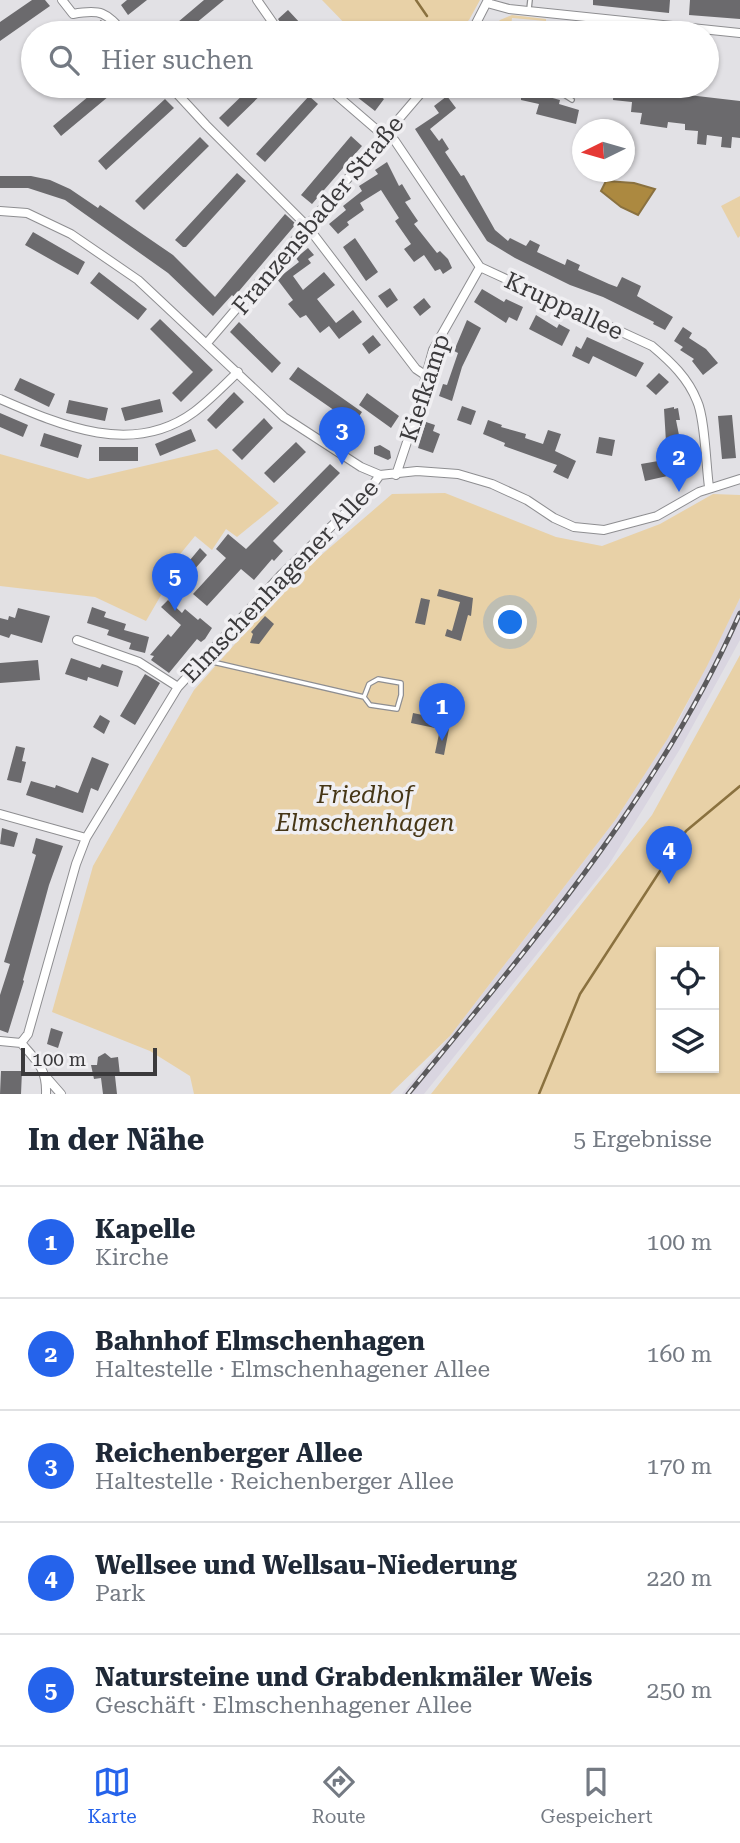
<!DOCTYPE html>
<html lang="de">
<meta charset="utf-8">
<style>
:root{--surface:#fff;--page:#f2f2f3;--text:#1f2937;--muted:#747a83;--line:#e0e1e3;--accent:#2563eb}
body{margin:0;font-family:"Roboto Serif",serif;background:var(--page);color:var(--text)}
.controls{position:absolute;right:21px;bottom:21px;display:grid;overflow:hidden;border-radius:0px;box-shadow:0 2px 5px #0004}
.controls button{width:63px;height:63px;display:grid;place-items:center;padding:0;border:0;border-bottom:2px solid var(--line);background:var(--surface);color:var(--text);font:35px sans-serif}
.compass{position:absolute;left:572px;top:119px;width:63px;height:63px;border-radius:50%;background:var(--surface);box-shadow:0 2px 5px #0004;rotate:265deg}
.scale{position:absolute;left:21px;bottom:18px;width:136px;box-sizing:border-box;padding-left:7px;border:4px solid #3b3a3c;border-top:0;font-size:19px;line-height:24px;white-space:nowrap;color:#3b3a3c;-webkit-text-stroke:5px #f0eff2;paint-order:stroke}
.you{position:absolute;left:511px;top:623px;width:24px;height:24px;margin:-18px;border:5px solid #fff;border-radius:50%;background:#1a73e8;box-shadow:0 0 0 10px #1a73e833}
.badge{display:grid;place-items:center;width:46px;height:46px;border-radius:50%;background:var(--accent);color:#fff;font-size:23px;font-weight:700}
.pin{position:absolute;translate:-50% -58px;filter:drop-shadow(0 2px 4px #0008)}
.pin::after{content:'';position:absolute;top:37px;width:24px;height:21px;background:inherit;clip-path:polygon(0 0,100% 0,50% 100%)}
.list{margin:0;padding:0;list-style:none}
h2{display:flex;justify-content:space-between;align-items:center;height:91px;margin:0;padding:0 28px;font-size:30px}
h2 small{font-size:23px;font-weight:400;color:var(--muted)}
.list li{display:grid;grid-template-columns:46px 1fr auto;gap:21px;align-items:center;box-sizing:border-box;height:112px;padding:0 28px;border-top:2px solid var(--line)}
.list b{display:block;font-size:26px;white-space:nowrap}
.list p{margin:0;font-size:23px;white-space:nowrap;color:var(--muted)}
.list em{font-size:23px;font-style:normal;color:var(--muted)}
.icon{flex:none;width:38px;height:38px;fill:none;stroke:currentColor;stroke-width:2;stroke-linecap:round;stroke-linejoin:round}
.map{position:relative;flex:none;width:740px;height:1094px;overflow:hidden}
.search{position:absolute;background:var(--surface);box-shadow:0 2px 5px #0004;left:21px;right:21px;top:21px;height:77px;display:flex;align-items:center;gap:18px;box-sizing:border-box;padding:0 24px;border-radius:38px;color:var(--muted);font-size:26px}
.sheet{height:651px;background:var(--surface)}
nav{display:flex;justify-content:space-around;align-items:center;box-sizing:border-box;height:98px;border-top:2px solid var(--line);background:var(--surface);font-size:19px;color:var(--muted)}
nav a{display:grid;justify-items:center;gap:4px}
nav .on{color:var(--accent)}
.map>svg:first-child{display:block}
.built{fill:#d9d5e0}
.green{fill:#e8d1a7;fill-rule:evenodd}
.water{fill:#ac8940;stroke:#8a713f;stroke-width:2}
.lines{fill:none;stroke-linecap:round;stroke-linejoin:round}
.stream{stroke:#8a713f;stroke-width:2.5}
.building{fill:#6b6a6d}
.service-casing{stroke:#8e8e91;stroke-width:6}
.minor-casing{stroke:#8e8e91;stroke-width:10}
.service{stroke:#fff;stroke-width:3.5}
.minor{stroke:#fff;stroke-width:8}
.rail-casing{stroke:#5b5a5c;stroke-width:5}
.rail{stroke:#f0eff2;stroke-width:2.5;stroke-dasharray:8;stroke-linecap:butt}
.labels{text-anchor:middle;stroke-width:7;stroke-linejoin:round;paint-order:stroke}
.street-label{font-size:24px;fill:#3b3a3c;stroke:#f0eff2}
.park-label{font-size:24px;font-style:italic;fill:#463616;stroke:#f0eff2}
</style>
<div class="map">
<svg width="740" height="1094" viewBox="0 0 740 1094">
<rect width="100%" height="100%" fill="#e2e1e5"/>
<path class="built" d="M 740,598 L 740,640 L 680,749 L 608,866 L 424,1094 L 402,1094 L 450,1036 L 616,819 L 679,720 Z"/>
<path class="green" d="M 322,0 L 480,0 L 469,20 L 453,33 L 354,33 Z
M 512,15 L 546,19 L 546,21 L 512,18 L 510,33 L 488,33 L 500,20 Z
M 740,196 L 740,236 L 738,238 L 721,206 Z
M 217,449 L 279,503 L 237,537 L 226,529 L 212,550 L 195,536 L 163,575 L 164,590 L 146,621 L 95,597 L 0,586 L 0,454 L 88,479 Z
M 445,493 L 556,537 L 602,546 L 660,524 L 713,494 L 740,495 L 740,598 L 707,666 L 668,738 L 616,819 L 450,1036 L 390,1094 L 194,1094 L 190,1076 L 150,1051 L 52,1012 L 93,866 L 194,690 L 290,582 L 392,494 Z
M 740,655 L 740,1094 L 431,1094 L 652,815 ZM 661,952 L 714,952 L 714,1068 L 661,1068 Z"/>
<path class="water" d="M 606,181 L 634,183 L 655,189 L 638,215 L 621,207 L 601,191 Z"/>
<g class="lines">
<path class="stream" d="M 416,0 L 427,16
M 539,1094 L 580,994 L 686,831 L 740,786"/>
</g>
<path class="building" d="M 32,0 L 45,0 L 50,6 L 0,41 L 0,22 Z
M 127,0 L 147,0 L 128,15 L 121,5 Z
M 204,0 L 224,0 L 184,33 L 165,33 Z
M 593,0 L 670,0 L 669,13 L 593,5 Z
M 690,0 L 740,0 L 740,19 L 689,15 Z
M 288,10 L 301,24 L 310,33 L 290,33 L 282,25 L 278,19 Z
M 101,20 L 109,30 L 104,33 L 84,33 Z
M 101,86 L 121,86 L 61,136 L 53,126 Z
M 252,86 L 270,86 L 228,127 L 219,118 Z
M 343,86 L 367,86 L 384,99 L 375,111 Z
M 518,86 L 536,86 L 534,93 L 560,100 L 559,104 L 579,110 L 576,124 L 536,114 L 539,104 L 521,100 L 521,97 L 515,95 Z
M 614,86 L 654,86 L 654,91 L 740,101 L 740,138 L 732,137 L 731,148 L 721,147 L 722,137 L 707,135 L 706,145 L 697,144 L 698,131 L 685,130 L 685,124 L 668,122 L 667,128 L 640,124 L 642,113 L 631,112 L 632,102 L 613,100 Z
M 309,96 L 318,104 L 265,162 L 256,154 Z
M 447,96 L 456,108 L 430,129 L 439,141 L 442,138 L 449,149 L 445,152 L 461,176 L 464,175 L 495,230 L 508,241 L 510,238 L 526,246 L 530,240 L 540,245 L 537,252 L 565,265 L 567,259 L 580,265 L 578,270 L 609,284 L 617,287 L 622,277 L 641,286 L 637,296 L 673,317 L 665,330 L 653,324 L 654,322 L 603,297 L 570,285 L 515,258 L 487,241 L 415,129 L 439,113 L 434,106 Z
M 165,99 L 174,108 L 106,170 L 98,161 Z
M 351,136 L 362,146 L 312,204 L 301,195 Z
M 200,137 L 209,146 L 144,210 L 135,201 Z
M 387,162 L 399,186 L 402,184 L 411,199 L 405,202 L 418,221 L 414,224 L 437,253 L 440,251 L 448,259 L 452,268 L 443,274 L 440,269 L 435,271 L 424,255 L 414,262 L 404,249 L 411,244 L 395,221 L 399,218 L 381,190 L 360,203 L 364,210 L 347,222 L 349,225 L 338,234 L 329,224 L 346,210 L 343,206 L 362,191 L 359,186 L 378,174 L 375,170 Z
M 237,173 L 246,181 L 186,247 L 183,247 L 175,240 Z
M 0,176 L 31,176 L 50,180 L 70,189 L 98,208 L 100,205 L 173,255 L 215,297 L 285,214 L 296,224 L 234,297 L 232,295 L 213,316 L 168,273 L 65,200 L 28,188 L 0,188 Z
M 33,232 L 85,262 L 78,275 L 25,245 Z
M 355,238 L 378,272 L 366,281 L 343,247 Z
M 308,248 L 314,255 L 308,259 L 311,263 L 293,276 L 303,290 L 324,272 L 335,285 L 317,299 L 336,323 L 353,310 L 362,322 L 339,339 L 329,326 L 320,333 L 306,315 L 300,318 L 288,304 L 293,300 L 277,279 L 299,262 L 296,258 Z
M 99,272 L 147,309 L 138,320 L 90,283 Z
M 390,288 L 398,300 L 387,308 L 378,296 Z
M 482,289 L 504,302 L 506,299 L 523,307 L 517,321 L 509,317 L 506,323 L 474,302 Z
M 424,298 L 431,307 L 420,316 L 413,307 Z
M 536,315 L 557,328 L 559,324 L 570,330 L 562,346 L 529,329 Z
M 160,319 L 213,370 L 181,402 L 172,393 L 193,372 L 150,329 Z
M 467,320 L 481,328 L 462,367 L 452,401 L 439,396 L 443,384 L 447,385 L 458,353 L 454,351 Z
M 239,322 L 281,363 L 272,373 L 230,332 Z
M 683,327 L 692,333 L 689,338 L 706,349 L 718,363 L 703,375 L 692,361 L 694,359 L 680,350 L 683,347 L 674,341 Z
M 373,335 L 381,345 L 369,354 L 362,344 Z
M 587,337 L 644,363 L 636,377 L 593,356 L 589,364 L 572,356 L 576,346 L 581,349 Z
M 298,367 L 362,412 L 354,424 L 289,379 Z
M 659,373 L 669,382 L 656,395 L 646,386 Z
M 20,378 L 55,394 L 49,407 L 14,390 Z
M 234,392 L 244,402 L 216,429 L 207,420 Z
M 367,393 L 399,416 L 391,428 L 359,405 Z
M 160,399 L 163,412 L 125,421 L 121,408 Z
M 69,400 L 108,408 L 105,421 L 66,413 Z
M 462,406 L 476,411 L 471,425 L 457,420 Z
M 674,407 L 674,409 L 678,408 L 680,420 L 676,420 L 680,440 L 666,442 L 664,409 Z
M 0,413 L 28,425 L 23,437 L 0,427 Z
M 732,415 L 736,458 L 722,459 L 718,416 Z
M 264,418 L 273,428 L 242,460 L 232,450 Z
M 488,420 L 502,425 L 501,427 L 526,434 L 525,438 L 543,444 L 548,430 L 561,434 L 555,451 L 576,461 L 568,479 L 553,472 L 557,465 L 504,446 L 505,443 L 483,434 Z
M 426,422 L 435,425 L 433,431 L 440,434 L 433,453 L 418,448 Z
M 191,429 L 196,441 L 160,456 L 155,444 Z
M 44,433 L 82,445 L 78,458 L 40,446 Z
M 599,437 L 615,440 L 612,456 L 596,453 Z
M 296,442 L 306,452 L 274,483 L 264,473 Z
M 380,445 L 390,451 L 391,458 L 388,460 L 374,454 L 374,447 Z
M 99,447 L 138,447 L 138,461 L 99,461 Z
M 677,455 L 678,458 L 686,456 L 690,471 L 645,481 L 641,464 L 664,460 L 663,458 Z
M 330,464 L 340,473 L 273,541 L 283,551 L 274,561 L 272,559 L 254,580 L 241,569 L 207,606 L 193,594 L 226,558 L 216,549 L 228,534 L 246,549 Z
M 200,548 L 207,555 L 187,578 L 180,572 Z
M 439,589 L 473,598 L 471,616 L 468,615 L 461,641 L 445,636 L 447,629 L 452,631 L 460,602 L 437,596 Z
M 421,598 L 430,600 L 425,625 L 415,623 Z
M 168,600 L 182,613 L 185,609 L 198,620 L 200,618 L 212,628 L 205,639 L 201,642 L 197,639 L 169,673 L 151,660 L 154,656 L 150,655 L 168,634 L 171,637 L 181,625 L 161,607 Z
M 92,607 L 106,612 L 104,617 L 126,624 L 124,630 L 149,637 L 145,653 L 129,649 L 131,643 L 107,635 L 109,630 L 87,623 Z
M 18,608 L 50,616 L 42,643 L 11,634 L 9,638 L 0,635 L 0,618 L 8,620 L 9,616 L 15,618 Z
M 265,616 L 274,624 L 259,644 L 250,643 L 253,634 L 251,632 Z
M 71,658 L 100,668 L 102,664 L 123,671 L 118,687 L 88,677 L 87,681 L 65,674 Z
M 38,660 L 40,680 L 0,683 L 0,663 Z
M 145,674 L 160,683 L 135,725 L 120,716 Z
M 444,711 L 452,713 L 444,755 L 435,753 L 440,729 L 411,723 L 413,713 L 442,719 Z
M 100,715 L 110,721 L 104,734 L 93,727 Z
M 16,746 L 25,748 L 22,761 L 26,762 L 21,783 L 7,780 Z
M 92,757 L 109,764 L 98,791 L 91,788 L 83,813 L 26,795 L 31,781 L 55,788 L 56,785 L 78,793 Z
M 2,828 L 18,833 L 14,847 L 0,844 Z
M 36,838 L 63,846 L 49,885 L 23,980 L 24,981 L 8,1033 L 0,1030 L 0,995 L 10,964 L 4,962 L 36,855 L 32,853 Z
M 51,1028 L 63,1032 L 58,1048 L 47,1044 Z
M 105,1053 L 111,1058 L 118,1057 L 120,1075 L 115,1076 L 117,1094 L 103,1094 L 101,1078 L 94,1079 L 91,1065 L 97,1065 L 98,1057 Z
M 1,1071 L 22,1071 L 21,1094 L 0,1094 Z"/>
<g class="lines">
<defs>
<path id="service" d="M 529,9 L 530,0
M 550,86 L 572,100
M 204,660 L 364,697 L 370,705 L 397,709 L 401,695 L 401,683 L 378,679 L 369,684 L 364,697"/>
<path id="minor" d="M 62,0 L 73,14 C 101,9 106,12 124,33
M 257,0 L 280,33
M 487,3 L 509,9 L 740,33
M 471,33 L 488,0
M 170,86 L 206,125 L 307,226 L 416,369 L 425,375
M 326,86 L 384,136
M 387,133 L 395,141 L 480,267 L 652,346 C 671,362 688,378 697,401 C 705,418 706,466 709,487
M 0,211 L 27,213 L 71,234 L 138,280 L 284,417 L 361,467 L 380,475 L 417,471 L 458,474 L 492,484 L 527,500 L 554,518 L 574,527 L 604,530 L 657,516 L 699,492 L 740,479
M 207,343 L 427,86
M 0,399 C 62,426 133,457 194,412 C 210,400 224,385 238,372
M 396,475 L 412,427 L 433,350 L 480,267
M 77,640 L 139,662 L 178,687
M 0,814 L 86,838
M 0,1041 L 21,1043 L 28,1034 L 76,864 L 86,838 L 178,687 L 282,574 L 369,490 L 380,475
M 21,1043 C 37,1061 47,1069 46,1094
M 47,1078 L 61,1094"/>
</defs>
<use href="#service" class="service-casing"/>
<use href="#minor" class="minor-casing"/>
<use href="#service" class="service"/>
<use href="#minor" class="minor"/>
<defs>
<path id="rail" d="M 408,1094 C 532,943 660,794 740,613"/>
</defs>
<use href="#rail" class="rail-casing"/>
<use href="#rail" class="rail"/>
</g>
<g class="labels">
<g class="street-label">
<text transform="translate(318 215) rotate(-50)" y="8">Franzensbader Straße</text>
<text transform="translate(564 306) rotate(25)" y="8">Kruppallee</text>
<text transform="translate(425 388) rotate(-72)" y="8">Kiefkamp</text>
<text transform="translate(280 581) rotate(-46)" y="8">Elmschenhagener Allee</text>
</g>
<g class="park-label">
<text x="365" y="803">Friedhof<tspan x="365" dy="28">Elmschenhagen</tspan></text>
</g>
</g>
</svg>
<div class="controls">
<button><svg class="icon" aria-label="locate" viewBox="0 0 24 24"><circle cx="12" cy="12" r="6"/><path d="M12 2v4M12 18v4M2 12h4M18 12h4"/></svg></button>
<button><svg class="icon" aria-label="layers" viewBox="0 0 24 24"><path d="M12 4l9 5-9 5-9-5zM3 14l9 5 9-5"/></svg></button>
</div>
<svg class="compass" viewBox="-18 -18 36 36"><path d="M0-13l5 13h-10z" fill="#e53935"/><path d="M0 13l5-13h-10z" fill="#747a83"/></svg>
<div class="scale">100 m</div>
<div class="you"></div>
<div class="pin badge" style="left:442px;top:741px">1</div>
<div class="pin badge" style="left:679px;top:492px">2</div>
<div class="pin badge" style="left:342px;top:465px">3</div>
<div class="pin badge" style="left:669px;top:884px">4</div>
<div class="pin badge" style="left:175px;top:611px">5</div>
<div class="search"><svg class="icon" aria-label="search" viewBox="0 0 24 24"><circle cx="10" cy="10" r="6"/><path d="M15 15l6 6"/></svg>Hier suchen</div>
</div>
<section class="sheet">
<h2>In der Nähe<small>5 Ergebnisse</small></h2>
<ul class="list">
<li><span class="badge">1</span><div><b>Kapelle</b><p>Kirche</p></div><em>100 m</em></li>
<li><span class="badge">2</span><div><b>Bahnhof Elmschenhagen</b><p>Haltestelle · Elmschenhagener Allee</p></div><em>160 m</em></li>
<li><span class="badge">3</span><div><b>Reichenberger Allee</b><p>Haltestelle · Reichenberger Allee</p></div><em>170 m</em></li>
<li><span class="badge">4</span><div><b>Wellsee und Wellsau-Niederung</b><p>Park</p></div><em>220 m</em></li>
<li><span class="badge">5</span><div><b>Natursteine und Grabdenkmäler Weis</b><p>Geschäft · Elmschenhagener Allee</p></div><em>250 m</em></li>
</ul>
</section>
<nav>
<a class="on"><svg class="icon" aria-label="map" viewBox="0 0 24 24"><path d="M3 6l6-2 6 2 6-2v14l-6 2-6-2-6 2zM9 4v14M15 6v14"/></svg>Karte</a>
<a><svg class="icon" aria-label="directions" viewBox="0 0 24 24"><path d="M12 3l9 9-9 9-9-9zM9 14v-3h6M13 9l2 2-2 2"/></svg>Route</a>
<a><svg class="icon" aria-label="saved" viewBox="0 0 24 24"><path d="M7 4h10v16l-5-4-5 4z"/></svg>Gespeichert</a>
</nav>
